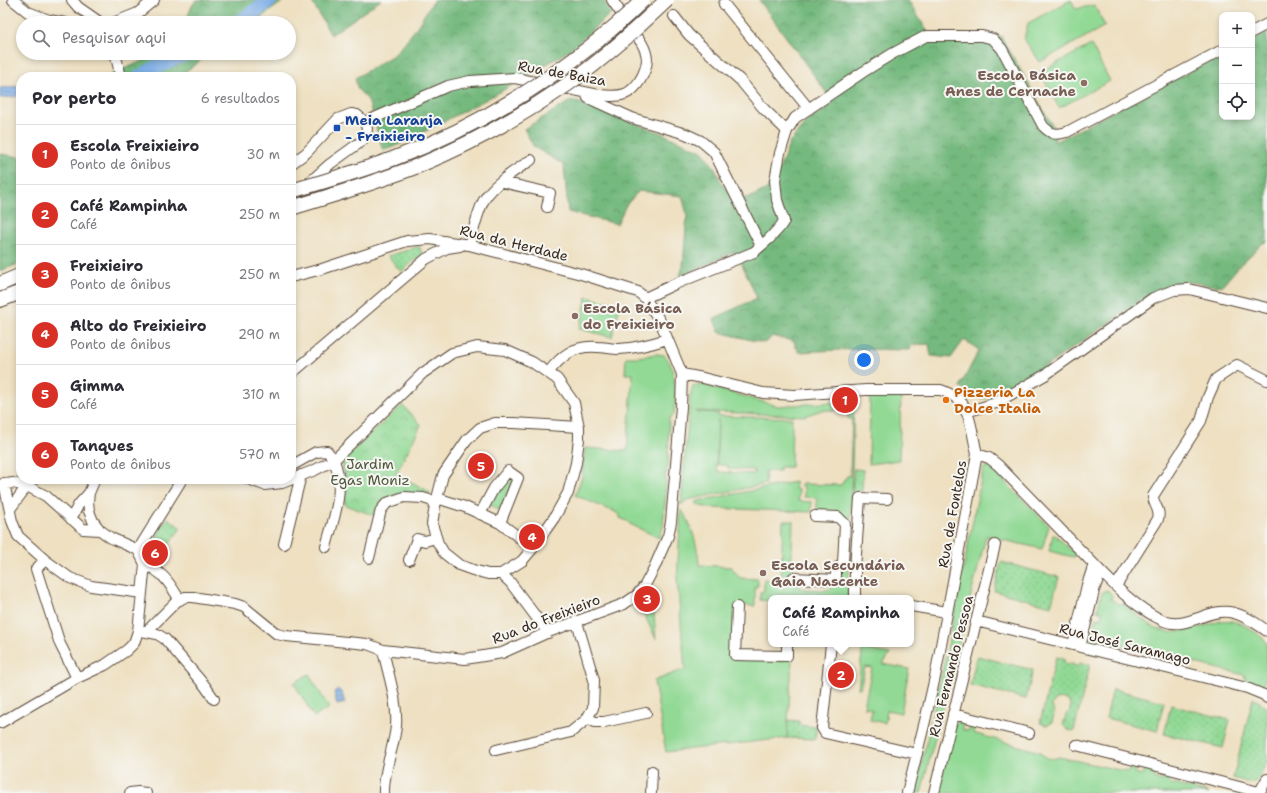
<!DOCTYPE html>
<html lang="pt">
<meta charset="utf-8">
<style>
:root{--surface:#fff;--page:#f7f7f7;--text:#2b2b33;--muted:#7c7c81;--line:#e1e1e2;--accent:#d93025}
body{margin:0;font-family:"Shantell Sans",sans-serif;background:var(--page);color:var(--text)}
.controls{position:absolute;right:12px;top:12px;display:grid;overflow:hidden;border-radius:8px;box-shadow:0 2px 6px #0003}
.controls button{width:36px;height:36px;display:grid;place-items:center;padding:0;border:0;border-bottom:1px solid var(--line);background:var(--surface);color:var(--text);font:20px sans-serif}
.you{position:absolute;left:864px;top:360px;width:14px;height:14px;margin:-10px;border:3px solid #fff;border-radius:50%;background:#1a73e8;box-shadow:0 0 0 6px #1a73e833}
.badge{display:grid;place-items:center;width:26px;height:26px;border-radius:50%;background:var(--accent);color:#fff;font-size:13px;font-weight:700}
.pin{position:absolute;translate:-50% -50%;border:2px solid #fff;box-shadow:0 1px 4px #0006}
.popup{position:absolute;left:768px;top:595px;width:146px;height:52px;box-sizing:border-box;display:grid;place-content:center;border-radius:8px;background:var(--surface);filter:drop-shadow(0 1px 3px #0005);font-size:13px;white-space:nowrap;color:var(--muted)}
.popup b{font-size:15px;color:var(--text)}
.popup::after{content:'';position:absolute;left:50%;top:100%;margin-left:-8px;border:8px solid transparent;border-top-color:var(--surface)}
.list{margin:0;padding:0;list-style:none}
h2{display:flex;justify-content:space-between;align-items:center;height:52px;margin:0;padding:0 16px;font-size:17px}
h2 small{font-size:13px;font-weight:400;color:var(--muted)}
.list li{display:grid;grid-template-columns:26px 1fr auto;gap:12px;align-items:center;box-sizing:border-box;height:60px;padding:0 16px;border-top:1px solid var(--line)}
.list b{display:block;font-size:15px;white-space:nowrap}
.list p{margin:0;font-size:13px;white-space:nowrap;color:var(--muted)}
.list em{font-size:13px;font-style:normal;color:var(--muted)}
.icon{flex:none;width:22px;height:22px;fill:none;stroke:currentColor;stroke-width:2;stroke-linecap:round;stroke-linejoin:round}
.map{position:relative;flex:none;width:1267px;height:793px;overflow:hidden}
.search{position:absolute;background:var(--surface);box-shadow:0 2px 6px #0003;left:16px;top:16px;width:280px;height:44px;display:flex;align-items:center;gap:10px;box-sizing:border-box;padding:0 14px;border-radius:22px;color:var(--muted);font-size:15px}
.panel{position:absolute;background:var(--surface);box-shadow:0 2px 6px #0003;left:16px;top:72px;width:280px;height:412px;border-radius:16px}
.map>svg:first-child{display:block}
.grass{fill:#91d994;stroke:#668259;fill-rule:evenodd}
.forest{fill:url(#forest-crowns);stroke:#58724e}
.park{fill:url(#park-crowns);stroke:#668259}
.garden{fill:url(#garden-dots);stroke:#668259}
.water{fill:url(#water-rules);stroke:#5a6b82}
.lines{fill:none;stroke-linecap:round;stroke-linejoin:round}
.river{stroke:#7aace5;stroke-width:15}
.minor-casing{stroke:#564536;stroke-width:12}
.highway-casing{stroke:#564536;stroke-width:16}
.minor{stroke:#fff;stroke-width:10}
.highway{stroke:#fff;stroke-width:14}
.highway-bridge-casing{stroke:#564536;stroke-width:16;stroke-linecap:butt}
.highway-bridge{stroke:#fff;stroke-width:14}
.education-dot{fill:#8d6e63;stroke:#f6f6f2;stroke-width:1.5}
.transit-dot{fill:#1a4fb4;stroke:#f6f6f2;stroke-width:1.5}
.food-dot{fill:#e8710a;stroke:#f6f6f2;stroke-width:1.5}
.labels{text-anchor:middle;stroke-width:4;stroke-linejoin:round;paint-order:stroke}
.street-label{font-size:14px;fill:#3b2a1e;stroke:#f6f6f2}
.education-label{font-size:14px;font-weight:bold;fill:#785e54;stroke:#f6f6f2;text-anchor:start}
.transit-label{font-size:14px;font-weight:bold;fill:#164399;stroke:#f6f6f2;text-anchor:start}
.food-label{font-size:14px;font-weight:bold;fill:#c56008;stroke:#f6f6f2;text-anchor:start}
.park-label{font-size:14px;fill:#50563c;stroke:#f6f6f2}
</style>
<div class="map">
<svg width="1267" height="793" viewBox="0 0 1267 793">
<defs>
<pattern id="forest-crowns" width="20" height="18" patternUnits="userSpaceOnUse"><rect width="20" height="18" fill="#74b97e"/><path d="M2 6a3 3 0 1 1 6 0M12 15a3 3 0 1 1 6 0" fill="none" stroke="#609767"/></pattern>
<pattern id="park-crowns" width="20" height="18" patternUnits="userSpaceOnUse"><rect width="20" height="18" fill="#91d994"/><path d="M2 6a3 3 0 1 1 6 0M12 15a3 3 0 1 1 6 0" fill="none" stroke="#7eba7f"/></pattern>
<pattern id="garden-dots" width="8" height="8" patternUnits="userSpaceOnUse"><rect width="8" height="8" fill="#91d994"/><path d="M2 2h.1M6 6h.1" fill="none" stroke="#7eba7f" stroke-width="1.8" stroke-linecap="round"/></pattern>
<pattern id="water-rules" width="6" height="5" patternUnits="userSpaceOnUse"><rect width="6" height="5" fill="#7aace5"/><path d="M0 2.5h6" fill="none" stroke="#658cb9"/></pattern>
</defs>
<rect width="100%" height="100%" fill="#f6f6f2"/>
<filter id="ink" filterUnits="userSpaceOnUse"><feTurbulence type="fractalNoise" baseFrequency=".025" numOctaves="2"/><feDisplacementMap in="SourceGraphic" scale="8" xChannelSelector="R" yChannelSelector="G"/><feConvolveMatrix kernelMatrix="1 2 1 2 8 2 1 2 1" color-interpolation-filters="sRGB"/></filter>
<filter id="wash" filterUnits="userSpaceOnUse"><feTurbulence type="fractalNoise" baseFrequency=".012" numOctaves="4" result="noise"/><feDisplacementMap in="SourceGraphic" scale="16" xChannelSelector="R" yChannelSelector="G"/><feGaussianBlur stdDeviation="0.9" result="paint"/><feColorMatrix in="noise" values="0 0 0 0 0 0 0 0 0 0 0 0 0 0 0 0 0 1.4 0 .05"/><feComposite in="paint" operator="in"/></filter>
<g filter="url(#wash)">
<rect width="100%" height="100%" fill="#eee0c1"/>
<path class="grass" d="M 1071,0 L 1076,9 L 1094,5 L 1105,26 L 1040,62 L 1024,39 L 1028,23 Z
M 1091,45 L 1110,81 L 1059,108 L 1040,72 Z
M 587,297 L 620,305 L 612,337 L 579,329 Z
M 657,354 L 664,355 C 677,366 676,398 674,414 L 673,416 L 669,418 L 668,467 L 665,476 L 666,493 L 663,527 L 659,538 L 630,524 L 627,521 L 620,518 L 620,515 L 610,509 L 609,510 L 575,495 L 582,477 L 585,448 L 627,451 L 633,374 L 625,374 L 626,357 L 638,357 Z
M 700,384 L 778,406 L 854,401 L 848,598 L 771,598 L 771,601 L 760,600 L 760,592 L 764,591 L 764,579 L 791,581 L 804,589 L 828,590 L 840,580 L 846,521 L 817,513 L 817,498 L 804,497 L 804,487 L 801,486 L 801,484 L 841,485 L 847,476 L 850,476 L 852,419 L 849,419 L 845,411 L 822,410 L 804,416 L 695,411 L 695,412 L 718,413 L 718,416 L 792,418 L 791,467 L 780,467 L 780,471 L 765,471 L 766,484 L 687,500 L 681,505 L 690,396 L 693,386 ZM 718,419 L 717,465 L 728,465 L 728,469 L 754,470 L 754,474 L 718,472 L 718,469 L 716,468 Z
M 901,396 L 899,460 L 869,464 L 870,397 Z
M 989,466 L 1049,526 L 1042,549 L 986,536 L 921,793 L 915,793 L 947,650 L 983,470 L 985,467 Z
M 508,478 L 513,480 L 501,509 L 497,509 L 490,505 L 505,479 Z
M 795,482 L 795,489 L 799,490 L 798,501 L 812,502 L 811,512 L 711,508 L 700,506 L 695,503 L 698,501 Z
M 681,509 C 692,525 698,546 699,565 L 731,567 L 740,578 L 758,579 L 758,586 L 755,586 L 755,606 L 735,605 L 733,658 L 783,661 L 784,644 L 793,644 L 787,738 L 666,752 L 654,681 L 685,669 L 677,579 Z
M 783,521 L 793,521 L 791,576 L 781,575 Z
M 1053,535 L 1055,535 L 1075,554 L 1075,556 L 1073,557 L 1049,551 Z
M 1105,590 L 1108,591 L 1113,596 L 1111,599 L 1120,605 L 1122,603 C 1137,614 1150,629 1169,632 C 1176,633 1184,631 1191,629 C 1201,628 1210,624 1220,621 C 1238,618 1255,631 1267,642 L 1267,671 L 1263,688 L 1248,684 L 1244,675 L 1104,641 L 1102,647 L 1090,644 L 1089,641 L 1096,618 L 1101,619 L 1102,612 L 1097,611 L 1102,593 Z
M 653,602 L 656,639 L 643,612 Z
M 863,644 L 869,644 L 868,650 L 890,654 L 883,664 L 909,669 L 901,713 L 887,710 L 885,723 L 870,720 L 872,709 L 864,707 L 872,668 L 865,667 L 860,688 L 858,688 Z
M 309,674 L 329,708 L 314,717 L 294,683 Z
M 957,721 L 963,723 L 963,730 L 969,731 L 970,725 L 974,726 L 973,733 L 1040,752 C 1045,759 1052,760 1059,757 L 1129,772 L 1131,764 L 1137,766 L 1135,773 L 1142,775 L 1144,768 L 1156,771 L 1154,778 L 1164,781 L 1167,774 L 1171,775 L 1169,783 L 1209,793 L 937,793 L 955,723 Z"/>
<path class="forest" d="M 196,0 L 285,0 L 253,23 L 185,23 L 192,6 Z
M 311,0 L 381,0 L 331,35 Z
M 434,0 L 604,0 L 611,13 L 570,50 L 500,92 L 405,142 L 383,151 L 368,100 L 358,90 L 355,78 L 395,54 L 414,31 Z
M 759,0 L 908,0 L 929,34 L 992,35 L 1001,36 L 1055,130 L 1055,142 L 1222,55 L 1222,117 L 1252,117 L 1252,40 L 1267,32 L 1267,242 L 1263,243 L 1240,265 L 1223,285 C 1211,288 1197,281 1185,282 C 1173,282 1159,290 1149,295 L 1013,389 L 994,399 L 979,398 L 960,387 L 979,350 L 964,340 L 951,358 L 931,356 L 929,344 L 912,345 L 910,350 L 857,349 L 800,352 L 798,352 L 798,348 L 795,347 L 795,342 L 793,341 L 772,336 L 768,341 L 763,343 L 719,332 L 714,320 L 715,318 L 757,298 L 741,262 L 734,252 L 680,276 L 683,266 L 687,214 L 682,196 L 639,191 L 626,205 L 617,224 L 568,212 L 564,165 L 534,147 L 524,129 L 572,100 L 656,131 L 702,151 L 714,167 L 723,186 L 738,197 L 749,198 L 765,190 L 775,180 L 790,142 L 806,122 L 831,105 L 826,92 Z
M 161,53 L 211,53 L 178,77 L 112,77 L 112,74 Z
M 0,154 L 21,157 L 21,263 L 0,271 Z"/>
<path class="park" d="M 402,405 L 421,425 L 396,474 L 430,492 L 429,496 C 406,494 384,489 373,515 L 345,505 L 345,482 L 342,461 Z"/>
<path class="garden" d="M 417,247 L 420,247 L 422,254 L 401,272 L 388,256 Z
M 854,469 L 863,470 L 862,491 L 852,491 Z
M 168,518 L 181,528 L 156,562 C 153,541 156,535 168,518 Z
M 1001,562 L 1059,577 L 1051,606 L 994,591 Z
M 977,656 L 1033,670 L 1026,699 L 970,685 Z
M 1056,657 L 1064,659 L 1065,664 L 1073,664 L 1077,667 L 1080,663 L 1090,665 L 1074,731 L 1068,730 L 1063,725 C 1064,722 1065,718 1066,715 C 1069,710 1068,716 1070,710 C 1072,701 1064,697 1057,699 C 1049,705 1053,706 1054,713 C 1054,716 1052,721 1052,723 L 1046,725 L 1040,723 Z
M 1113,689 L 1164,702 L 1157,731 L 1106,718 Z
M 1253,698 L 1267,707 L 1267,763 L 1257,780 L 1255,782 L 1250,783 L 1233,778 Z
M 1171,705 L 1230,720 L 1223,748 L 1164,734 Z
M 788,720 L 799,721 L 799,725 L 815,727 L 816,723 L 817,723 L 815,739 L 787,738 Z"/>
<path class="water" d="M 21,86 L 21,96 L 0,98 L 0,88 Z
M 338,689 L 342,693 L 345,703 L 337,705 L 334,692 Z"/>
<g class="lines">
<path class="river" d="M 238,23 L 270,0
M 140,77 L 165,62 L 188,53"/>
</g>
</g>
<g filter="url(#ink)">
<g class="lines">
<defs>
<path id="minor" d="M 13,0 L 28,12 L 49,20 L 65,23
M 72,0 L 78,7 L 101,23
M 724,4 L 809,109
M 674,16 L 689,35 L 740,80 L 764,109 L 787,131
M 113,23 L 138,13 L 154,0
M 1252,32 L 1267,24
M 115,53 L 121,77
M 587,95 L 588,98 L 632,118 L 686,134 L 701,141 L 714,152 L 761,246
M 365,122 L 448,86 L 470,81 L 515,78 L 599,95 C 608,96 616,97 625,94 C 637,89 646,73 647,60 C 647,54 644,47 641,42 L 612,0
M 291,164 L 306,153 L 338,119 L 351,114 L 357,115 L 365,122 L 367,129 L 366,135 L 362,141 L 330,164 L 291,199
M 502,182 L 550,193 L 547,207
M 469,245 C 473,233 478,210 484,200 C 493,184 516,170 531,160
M 645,298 L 675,284 L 754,252 L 769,239 L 780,227 L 784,221 L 777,200 L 775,180 L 780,153 L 787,131 L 795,118 L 863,72 L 892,54 L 926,36 L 982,36 L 993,39 L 1002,49 L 1043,126 C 1052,135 1055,135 1067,132 L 1222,50
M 548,373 C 561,356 574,345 597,347 C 604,347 612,349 619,349 C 636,348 652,344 667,339
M 291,374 L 426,259 L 447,248 L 460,246
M 682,374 L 703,378 L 763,393 L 794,395 L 866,390 L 941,390 C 948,393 954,395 960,401 C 971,412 973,439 977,454 L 935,677 L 925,721 L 907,793
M 966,412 L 996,403 L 1045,375 L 1153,298 L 1174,290 L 1189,289 L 1267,308
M 977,454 L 989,458 L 998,465 C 1027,495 1056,525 1085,555 C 1108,579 1133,607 1164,621 C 1186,630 1207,609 1229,612 C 1243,614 1256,623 1267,631
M 291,466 L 316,452 L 327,451 C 329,454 333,458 334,461 C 346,489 333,520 326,547
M 248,479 L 264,485 L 282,483 L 315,470 L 334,460 L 423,373 L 452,353 L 477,347 L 505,350 L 532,362 L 557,379 L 574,403 L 579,427 L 579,439 L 576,463 L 568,493 L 554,518 L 533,548 L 522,561 L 501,574
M 4,483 L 12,521 L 18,536 L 45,560 L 70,578 L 91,586 L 142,593
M 0,485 L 13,483 L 27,486 L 46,496 L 83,529 L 100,530
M 437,498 L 465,507 L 500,523 L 533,548
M 10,509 L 27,486
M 480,514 L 494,488 L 508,471 L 518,478 L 500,523
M 71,519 L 79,504 L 89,493
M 284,544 L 301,475
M 138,550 L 182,479
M 369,558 L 381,510 L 387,503 L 404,497 L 423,498 L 436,502
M 45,560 L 36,569 L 60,644 L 77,678
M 409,560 L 417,539 L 425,541 L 436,538
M 145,564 C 165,574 169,583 180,600
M 793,578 L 836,580 L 836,569 L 843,563 L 845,524 L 838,517 L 815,516
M 1116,586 L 1158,519 C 1161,509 1153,505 1153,496 L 1201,421 L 1208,397 L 1216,379 L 1237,365 L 1267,380
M 855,597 L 855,569 L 860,498 L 887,499
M 911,606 L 947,612
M 737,607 L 735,655 L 787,656 L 787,644
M 976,621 L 1247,688 L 1264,695 L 1267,698
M 142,631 L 157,634 L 165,639 L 205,686 L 214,699
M 147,631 L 177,601 L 185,597 L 193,597 L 235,604 L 244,607 L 277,634 L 286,636 L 367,644 L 383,650 L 465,659 L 502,653 L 551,631 L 624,604 L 637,595 L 645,585 L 654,568 L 668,536 L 671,522 L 681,407 L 682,374 L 660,321 L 645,298 L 638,292 L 581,274 L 469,245 L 430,239 L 407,241 L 322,269 L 291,277
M 548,633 L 510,582 L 501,574 L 488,574 L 473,570 L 459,565 L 444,553 L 438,543 L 432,524 L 435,506 L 443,475 L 467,440 L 480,428 L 495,423 L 514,423 L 579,427
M 831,644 L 822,728 L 825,733 L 917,754
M 1073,645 L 1087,585 L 1094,564
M 1080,647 L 1095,587 L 1101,572
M 383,650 C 388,674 398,702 396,726 C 394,749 383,770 384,793
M 953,714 L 1029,733
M 588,718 L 595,722 L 604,722 L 646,713
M 0,723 L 77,678 L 105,665 L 127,650 L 134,643 L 138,631 L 145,564 L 138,550 L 111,538 L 100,530 L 93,521 L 89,511 L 88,501 L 89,493 L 95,479
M 1076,745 L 1259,792
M 496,750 L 571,732 L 586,720 L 593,708 L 594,680 L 577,622
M 130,793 L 138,792 L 146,793
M 651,793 L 652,771
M 934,793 L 995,545
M 1259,793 L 1267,779"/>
<path id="highway" d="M 0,284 L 21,275
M 0,300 L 21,292"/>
</defs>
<use href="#minor" class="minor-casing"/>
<use href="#highway" class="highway-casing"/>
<use href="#minor" class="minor"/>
<use href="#highway" class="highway"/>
<defs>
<path id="highway-bridge" d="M 291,191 C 326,181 361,171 395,158 C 484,125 575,67 643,0
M 291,208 C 334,195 378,182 420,165 C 471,144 523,115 568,84 C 604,59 636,29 667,0"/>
</defs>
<use href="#highway-bridge" class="highway-bridge-casing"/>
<use href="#highway-bridge" class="highway-bridge"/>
</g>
</g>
<g class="education-dot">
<circle cx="1084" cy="83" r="4"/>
<circle cx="575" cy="316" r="4"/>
<circle cx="763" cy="573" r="4"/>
</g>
<rect class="transit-dot" x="333" y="124" width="8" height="8" rx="2"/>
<circle class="food-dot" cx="946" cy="400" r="4"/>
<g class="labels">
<g class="street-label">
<text transform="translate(562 73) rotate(10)" y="5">Rua de Baiza</text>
<text transform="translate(514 243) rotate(14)" y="5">Rua da Herdade</text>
<text transform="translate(952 514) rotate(-80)" y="5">Rua de Fontelos</text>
<text transform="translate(546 619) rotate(-21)" y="5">Rua do Freixieiro</text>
<text transform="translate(1125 644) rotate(14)" y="5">Rua José Saramago</text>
<text transform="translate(951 666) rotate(-76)" y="5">Rua Fernando Pessoa</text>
</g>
<g class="education-label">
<text x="1076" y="80" text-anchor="end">Escola Básica<tspan x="1076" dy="16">Anes de Cernache</tspan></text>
<text x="583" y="313">Escola Básica<tspan x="583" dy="16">do Freixieiro</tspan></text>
<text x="771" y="570">Escola Secundária<tspan x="771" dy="16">Gaia Nascente</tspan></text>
</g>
<g class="transit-label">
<text x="345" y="125">Meia Laranja<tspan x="345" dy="16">- Freixieiro</tspan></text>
</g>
<g class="food-label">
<text x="954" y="397">Pizzeria La<tspan x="954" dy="16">Dolce Italia</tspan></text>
</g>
<g class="park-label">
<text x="370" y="469">Jardim<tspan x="370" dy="16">Egas Moniz</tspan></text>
</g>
</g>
</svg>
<div class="controls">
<button>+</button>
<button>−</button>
<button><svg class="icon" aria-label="locate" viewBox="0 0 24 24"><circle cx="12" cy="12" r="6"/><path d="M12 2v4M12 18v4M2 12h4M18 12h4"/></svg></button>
</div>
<div class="you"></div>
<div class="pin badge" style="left:845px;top:400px">1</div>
<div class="pin badge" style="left:841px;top:675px">2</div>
<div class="popup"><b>Café Rampinha</b>Café</div>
<div class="pin badge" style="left:647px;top:599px">3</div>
<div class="pin badge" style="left:532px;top:537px">4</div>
<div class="pin badge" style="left:481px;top:466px">5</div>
<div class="pin badge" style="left:155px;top:553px">6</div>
<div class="search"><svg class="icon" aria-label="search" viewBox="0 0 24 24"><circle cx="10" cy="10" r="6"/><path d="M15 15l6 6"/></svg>Pesquisar aqui</div>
<section class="panel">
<h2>Por perto<small>6 resultados</small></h2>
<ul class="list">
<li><span class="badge">1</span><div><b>Escola Freixieiro</b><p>Ponto de ônibus</p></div><em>30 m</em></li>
<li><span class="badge">2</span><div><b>Café Rampinha</b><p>Café</p></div><em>250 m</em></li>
<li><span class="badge">3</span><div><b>Freixieiro</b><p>Ponto de ônibus</p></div><em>250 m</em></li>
<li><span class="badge">4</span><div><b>Alto do Freixieiro</b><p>Ponto de ônibus</p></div><em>290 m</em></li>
<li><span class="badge">5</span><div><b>Gimma</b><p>Café</p></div><em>310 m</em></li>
<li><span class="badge">6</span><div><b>Tanques</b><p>Ponto de ônibus</p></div><em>570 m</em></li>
</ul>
</section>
</div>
